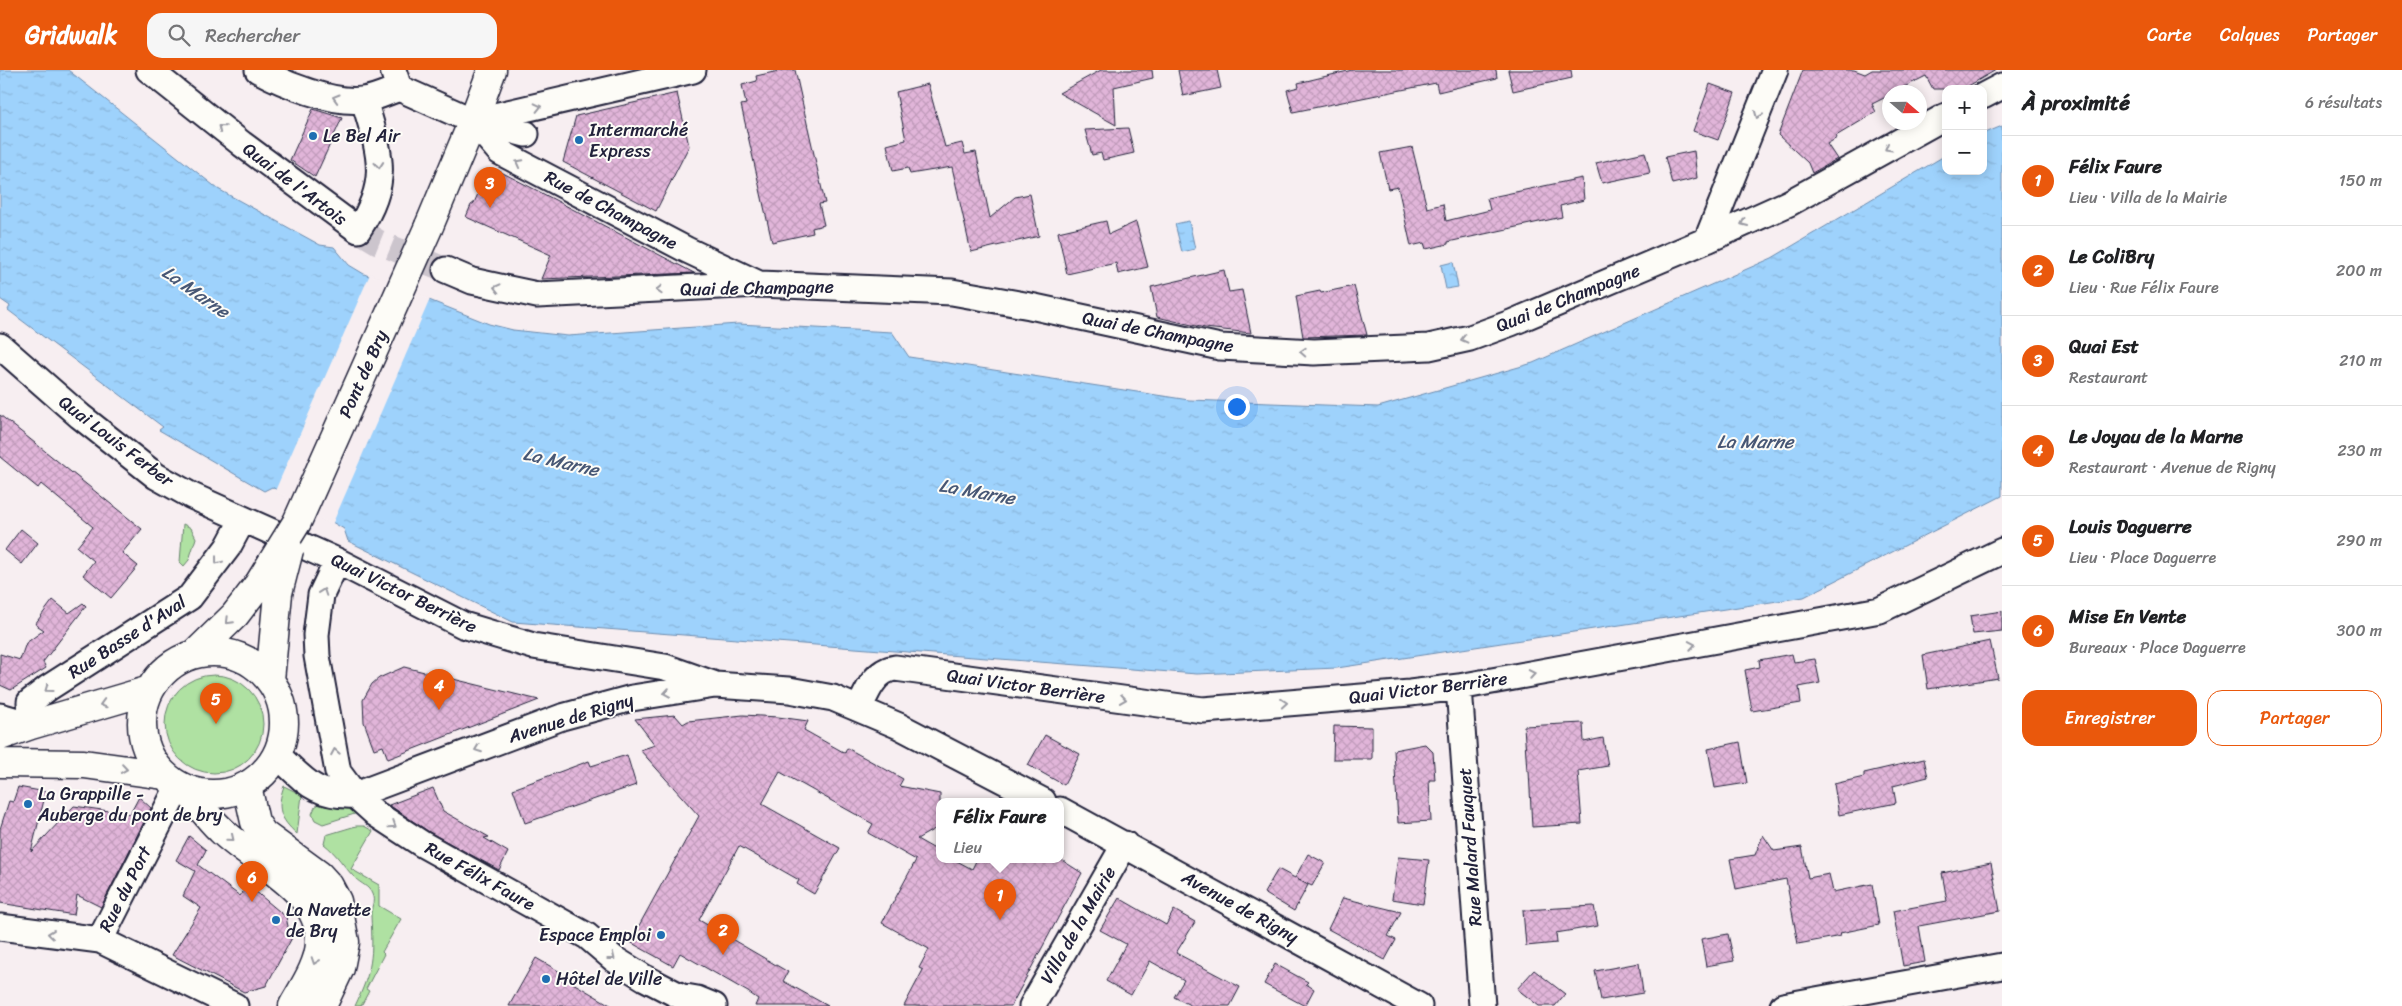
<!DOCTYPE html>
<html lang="fr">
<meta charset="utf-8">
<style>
:root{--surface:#fff;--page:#f6f6f6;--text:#202124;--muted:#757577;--line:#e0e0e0;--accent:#ea580c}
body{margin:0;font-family:Sriracha,sans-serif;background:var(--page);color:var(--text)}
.controls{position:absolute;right:15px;top:15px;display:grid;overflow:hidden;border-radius:10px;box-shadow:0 2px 12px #0003}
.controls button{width:45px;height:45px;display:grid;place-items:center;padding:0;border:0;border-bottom:1px solid var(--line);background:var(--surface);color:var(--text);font:25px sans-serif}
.compass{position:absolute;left:1882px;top:15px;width:45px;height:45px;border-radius:50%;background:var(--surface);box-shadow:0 2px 12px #0003;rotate:110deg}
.you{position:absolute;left:1236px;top:336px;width:18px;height:18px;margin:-12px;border:4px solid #fff;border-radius:50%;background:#1a73e8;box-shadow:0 0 0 8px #1a73e833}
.badge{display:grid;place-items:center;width:32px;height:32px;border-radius:50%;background:var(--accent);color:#fff;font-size:16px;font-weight:700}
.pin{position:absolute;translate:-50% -41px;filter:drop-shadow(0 1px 2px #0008)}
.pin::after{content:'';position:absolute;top:26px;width:18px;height:15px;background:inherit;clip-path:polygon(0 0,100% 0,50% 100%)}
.popup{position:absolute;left:936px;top:728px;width:128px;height:65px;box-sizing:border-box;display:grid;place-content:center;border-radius:10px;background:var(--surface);filter:drop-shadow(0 1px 4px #0005);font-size:16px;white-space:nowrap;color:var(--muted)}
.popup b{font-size:19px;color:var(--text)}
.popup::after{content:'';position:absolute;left:50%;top:100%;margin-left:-10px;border:10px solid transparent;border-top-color:var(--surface)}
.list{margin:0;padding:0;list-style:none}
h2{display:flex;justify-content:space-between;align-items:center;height:65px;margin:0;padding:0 20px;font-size:21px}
h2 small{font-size:16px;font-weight:400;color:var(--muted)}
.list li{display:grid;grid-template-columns:32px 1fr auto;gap:15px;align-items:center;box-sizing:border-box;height:90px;padding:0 20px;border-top:1px solid var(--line)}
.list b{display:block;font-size:19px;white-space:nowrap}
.list p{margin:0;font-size:16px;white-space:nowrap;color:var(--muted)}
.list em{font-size:16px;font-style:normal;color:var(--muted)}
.actions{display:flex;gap:10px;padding:15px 20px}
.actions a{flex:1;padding:11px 0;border:1px solid var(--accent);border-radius:15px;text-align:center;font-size:18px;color:var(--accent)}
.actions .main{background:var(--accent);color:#fff}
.icon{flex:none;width:28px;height:28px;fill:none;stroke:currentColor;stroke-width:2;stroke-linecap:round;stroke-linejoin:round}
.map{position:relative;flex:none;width:2002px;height:936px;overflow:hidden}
header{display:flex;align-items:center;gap:30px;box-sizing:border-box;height:70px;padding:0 25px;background:var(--accent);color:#fff}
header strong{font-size:24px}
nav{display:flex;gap:28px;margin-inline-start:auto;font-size:18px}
.search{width:350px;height:45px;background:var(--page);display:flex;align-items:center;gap:12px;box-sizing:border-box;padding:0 18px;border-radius:15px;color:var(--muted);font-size:19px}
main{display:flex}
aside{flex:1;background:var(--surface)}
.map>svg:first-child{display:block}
.green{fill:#afe1a2;stroke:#68826e}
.water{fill:url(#water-ripples);stroke:#6c8caf}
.pier{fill:#f7eef1}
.building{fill:url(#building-cross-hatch);stroke:#22223b}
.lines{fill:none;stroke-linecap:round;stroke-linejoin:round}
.minor-tunnel{stroke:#ccc5cd;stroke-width:25;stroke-dasharray:25 12;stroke-linecap:butt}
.minor-casing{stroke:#22223b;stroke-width:29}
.major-casing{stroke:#22223b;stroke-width:31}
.minor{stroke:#fdfcf7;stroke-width:25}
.major{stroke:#fdfcf7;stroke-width:28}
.major-bridge-casing{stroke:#22223b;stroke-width:31;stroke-linecap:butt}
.major-bridge{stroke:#fdfcf7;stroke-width:28}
.oneway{stroke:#9a9aa2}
.poi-dot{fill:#1f6fb2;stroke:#fdfcf7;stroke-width:2}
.labels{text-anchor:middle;stroke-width:4;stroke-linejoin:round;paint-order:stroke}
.poi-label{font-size:18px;fill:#22223b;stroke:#fdfcf7;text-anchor:start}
.street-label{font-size:18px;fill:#22223b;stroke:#fdfcf7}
.water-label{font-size:19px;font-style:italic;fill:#475775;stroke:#fdfcf7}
</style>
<header>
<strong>Gridwalk</strong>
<div class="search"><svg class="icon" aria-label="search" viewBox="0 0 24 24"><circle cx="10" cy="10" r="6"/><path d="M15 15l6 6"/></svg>Rechercher</div>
<nav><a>Carte</a><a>Calques</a><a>Partager</a></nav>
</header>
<main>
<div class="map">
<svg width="2002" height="936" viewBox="0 0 2002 936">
<defs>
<pattern id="water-ripples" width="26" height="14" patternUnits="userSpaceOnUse" patternTransform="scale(1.25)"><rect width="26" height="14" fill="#9ed2fc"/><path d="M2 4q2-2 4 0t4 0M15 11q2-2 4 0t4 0" fill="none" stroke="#88b4d9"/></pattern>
<pattern id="building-cross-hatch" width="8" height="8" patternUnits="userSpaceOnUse" patternTransform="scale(1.25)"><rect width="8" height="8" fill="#e1b5d9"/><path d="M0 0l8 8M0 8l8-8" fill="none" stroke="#c19bbb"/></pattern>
</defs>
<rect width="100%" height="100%" fill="#f7eef1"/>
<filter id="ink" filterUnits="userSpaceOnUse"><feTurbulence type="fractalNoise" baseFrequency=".02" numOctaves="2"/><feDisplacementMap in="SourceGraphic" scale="10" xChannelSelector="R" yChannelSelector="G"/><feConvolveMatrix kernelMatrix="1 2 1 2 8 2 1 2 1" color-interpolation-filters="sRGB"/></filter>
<g filter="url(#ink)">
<path class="green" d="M 183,454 L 191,458 L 196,468 L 189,490 L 184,496 L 180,492 Z
M165 654a49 49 0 1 1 98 0a49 49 0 1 1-98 0Z
M 284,716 L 302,725 L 297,764 C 280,749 276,738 284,716 Z
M 319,734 C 334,740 350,736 364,741 L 323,754 L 315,750 L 312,744 L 315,737 Z
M 356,756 L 364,756 L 373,761 L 351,799 L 379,815 L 379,836 L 401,849 L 382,882 L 384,884 L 366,919 L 369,921 L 361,936 L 355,936 C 373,898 373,887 371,846 C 370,838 376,832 372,824 C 369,816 361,814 355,808 C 344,797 337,784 324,774 L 326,765 Z"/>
<path class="water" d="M 0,0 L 68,0 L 218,119 L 320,175 L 334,177 L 349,195 L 364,204 L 489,254 L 513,260 L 568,266 L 738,254 L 892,262 L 909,287 L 1189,330 L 1378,337 L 1533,293 L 1772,188 L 1946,85 L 1946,101 L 1983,101 L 1983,64 L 2002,56 L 2002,426 L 1804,527 L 1337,598 L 1197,604 L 513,552 L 348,471 L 344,459 L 272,417 L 264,421 L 159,360 L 163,357 L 8,240 L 10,236 L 0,229 Z
M 1189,151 L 1195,179 L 1182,182 L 1175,154 Z
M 1453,192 L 1458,217 L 1446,219 L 1441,195 Z"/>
<path class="pier" d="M 370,204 L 430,229 L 332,455 L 275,421 Z"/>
<path class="building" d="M 783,0 L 795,0 L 825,133 L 819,134 L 824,155 L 812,158 L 813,163 L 772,172 L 741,35 L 746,34 L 742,15 L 757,11 L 756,6 Z
M 1101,0 L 1152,0 L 1153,8 L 1114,17 L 1116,55 L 1059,23 Z
M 1178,0 L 1217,0 L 1221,18 L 1183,26 Z
M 1352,0 L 1496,0 L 1497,8 L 1438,22 L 1436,13 L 1293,42 L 1287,20 L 1299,17 L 1298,13 Z
M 1508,0 L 1571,0 L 1572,8 L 1513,21 Z
M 1803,0 L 1854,0 L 1865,4 L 1872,0 L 1996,0 L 1963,19 L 1933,19 L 1926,6 L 1894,22 L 1890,22 L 1890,25 L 1872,34 L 1876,42 L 1836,66 L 1837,68 L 1827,74 L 1837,89 L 1812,103 L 1808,93 L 1778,65 Z
M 928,14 L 945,77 L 962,73 L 965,84 L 976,82 L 990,148 L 1015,127 L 1030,124 L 1039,166 L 971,182 L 952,97 L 910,104 L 908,98 L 893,101 L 887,75 L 906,70 L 896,22 Z
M 1710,14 L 1735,23 L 1718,70 L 1693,61 Z
M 677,23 L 689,76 L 656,141 L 563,92 L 576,46 Z
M 313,39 L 342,48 L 315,107 L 290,90 Z
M 1128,58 L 1134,83 L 1103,90 L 1101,83 L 1092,85 L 1085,60 Z
M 1412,77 L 1427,138 L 1443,134 L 1446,151 L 1490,140 L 1487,128 L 1582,108 L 1584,130 L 1560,136 L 1562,147 L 1448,172 L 1448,174 L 1426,179 L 1424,173 L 1411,176 L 1398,117 L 1388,119 L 1380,83 Z
M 1694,81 L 1697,108 L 1672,114 L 1665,87 Z
M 1645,82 L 1650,103 L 1602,113 L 1596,93 Z
M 497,100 L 538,121 L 694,203 L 541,209 L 551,185 L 466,147 L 471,135 L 474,133 L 487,103 Z
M 1106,151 L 1109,164 L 1136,152 L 1148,197 L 1118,204 L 1116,193 L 1067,204 L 1058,162 Z
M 1224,200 L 1229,222 L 1242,220 L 1251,263 L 1205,258 L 1157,247 L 1151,217 Z
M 1354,216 L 1367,265 L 1303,267 L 1296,226 L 1320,221 L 1321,223 Z
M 0,345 L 142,459 L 122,483 L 138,496 L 111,528 L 83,505 L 94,491 L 77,477 L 93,457 L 41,414 L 38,418 L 0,387 Z
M 21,459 L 38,473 L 22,494 L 5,480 Z
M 53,530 L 69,543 L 83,533 L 86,536 L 43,592 L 46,598 L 11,620 L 0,615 L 0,584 L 20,590 L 26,573 L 44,560 L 35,554 Z
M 2002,541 L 2002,561 L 1973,564 L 1970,546 Z
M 1990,571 L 1998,608 L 1928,619 L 1923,585 Z
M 1792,584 L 1794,592 L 1815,589 L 1820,613 L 1799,617 L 1801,633 L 1752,641 L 1745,600 L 1760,597 L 1759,590 Z
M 404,597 L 539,630 L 388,689 L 383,676 L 374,679 L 364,652 L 363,630 L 372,614 L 379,608 Z
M 675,645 L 683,654 L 688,651 L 743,645 L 778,647 L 808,651 L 804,660 L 845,683 L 847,678 L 903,709 L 899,716 L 940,724 L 940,756 L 917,769 L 940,782 L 940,789 L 953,789 L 972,799 L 977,789 L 1060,789 L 1082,803 L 1011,936 L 904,936 L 923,900 L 919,898 L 929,879 L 882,853 L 916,790 L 868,763 L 873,754 L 780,702 L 762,734 L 840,778 L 814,824 L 797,814 L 799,810 L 739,776 L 699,850 L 788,902 L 783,911 L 828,936 L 755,936 L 758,929 L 748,922 L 680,883 L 673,896 L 630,872 L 699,746 L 640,680 L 655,675 L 635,649 Z
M 1583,653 L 1584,672 L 1603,668 L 1608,696 L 1578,701 L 1582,754 L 1532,757 L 1529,701 L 1527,701 L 1524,656 Z
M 1334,656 L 1372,657 L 1372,689 L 1333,689 Z
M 1045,665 L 1080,684 L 1064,715 L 1028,695 Z
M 1740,672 L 1747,713 L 1715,718 L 1708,679 Z
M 1425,674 L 1433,682 L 1435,710 L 1429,710 L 1431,751 L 1398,753 L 1394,680 Z
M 627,685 L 636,715 L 525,753 L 513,719 L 589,691 L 591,696 Z
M 1924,689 L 1928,707 L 1893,716 L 1896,733 L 1839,745 L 1834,714 L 1864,707 L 1864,703 Z
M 18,717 L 46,722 L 31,782 L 74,736 L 130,744 L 139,727 L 151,738 L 101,837 L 77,825 L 74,845 L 0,833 L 0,759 L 9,731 L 13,732 Z
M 433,718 L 443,741 L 489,767 L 484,768 L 508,782 L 499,800 L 429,762 L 389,735 Z
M 1763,765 L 1774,781 L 1802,777 L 1808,808 L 1829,804 L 1833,822 L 1872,814 L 1879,855 L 1840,863 L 1841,866 L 1798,874 L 1786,809 L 1736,819 L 1730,789 L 1755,785 Z
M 189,766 L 206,780 L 198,795 L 240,826 L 248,815 L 286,847 L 289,861 L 294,864 L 266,916 L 244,922 L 172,885 L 201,838 L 183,826 L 195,801 L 176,790 Z
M 1308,784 L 1325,793 L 1312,816 L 1297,809 L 1308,815 L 1294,841 L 1264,823 L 1278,799 L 1295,808 Z
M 1398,787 L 1429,790 L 1423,834 L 1392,829 Z
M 1991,793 L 2000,841 L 1919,856 L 1925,892 L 1903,896 L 1893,841 L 1947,831 L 1942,803 Z
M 1119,828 L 1166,855 L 1174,840 L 1195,852 L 1176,883 L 1240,917 L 1230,936 L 1192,936 L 1174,927 L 1184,910 L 1150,891 L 1131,925 L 1106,911 L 1126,874 L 1100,860 Z
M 1343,828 L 1401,842 L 1388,866 L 1396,870 L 1385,890 L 1328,859 Z
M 1594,836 L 1598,856 L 1556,863 L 1557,873 L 1526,876 L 1523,840 Z
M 1728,864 L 1734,891 L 1706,896 L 1701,869 Z
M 536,888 L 562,903 L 561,905 L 573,913 L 612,936 L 509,936 Z
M 1639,893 L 1643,923 L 1601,930 L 1595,901 Z
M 1275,894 L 1308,912 L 1306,914 L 1314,919 L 1305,936 L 1264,914 Z
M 1534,900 L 1565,924 L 1555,936 L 1539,936 L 1517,919 Z"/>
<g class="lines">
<path class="minor-tunnel" d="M 358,160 L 378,172 L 446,200"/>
<defs>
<path id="minor" d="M 149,0 L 242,74 L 358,160 C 391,111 380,84 364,30
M 258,0 C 284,14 333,34 362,30 C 374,29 388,22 399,18
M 393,0 L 399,18 L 473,51 L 526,64
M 1983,26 L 2002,16
M 473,51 L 500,82 L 687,180 L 757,213
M 473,51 L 693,0
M 1707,170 L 1775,0
M 446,200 L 472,211 L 537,225 L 760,214 L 952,222 L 1030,236 L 1220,277 L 1314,282 L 1429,277 L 1470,268 L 1511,253 L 1707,170 L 1789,133 L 1946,46
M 0,276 L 80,346 L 156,406 L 192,426 L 337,491 L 463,555 L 533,576 L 665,597 L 713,614
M 337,491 L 321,525 L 316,565 L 317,586 L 338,702 L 355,725 L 376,744 L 422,774 L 587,866 L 614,889 L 645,908 L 680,926 L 697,929 L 714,936
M 1459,617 L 1482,936
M 859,639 C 867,622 874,601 895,598 L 1203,640 L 1410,623 L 1459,617 L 1880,540 L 2002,481
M 0,646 L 31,655 L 30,632 L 48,618 L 190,527 L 228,477 L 243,449
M 277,685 C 305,710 314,727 355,725 L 562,647 L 632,628 L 715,615 L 789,620 L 833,628 L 899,656 L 1043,731
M 1060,740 L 1419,936
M 0,857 L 100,870 L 235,936
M 100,870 L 179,715
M 1032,936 L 1125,774
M 1783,936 L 2002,896"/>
<path id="major" d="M 429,156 L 473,51 L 492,0
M142 653a71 71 0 1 1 142 0a71 71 0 1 1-142 0Z
M 195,584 L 235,545 L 258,515
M 270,610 L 278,523
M 0,666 L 31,655 L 150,620
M 0,693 L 84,694 L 164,705
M 247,716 L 255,752 L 263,764 L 319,805 L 329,816 L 337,831 L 345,872 L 340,898 L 322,936
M 186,719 C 198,733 208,748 221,760 C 254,793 322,819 320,873 C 319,895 303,918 293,936"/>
</defs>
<use href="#minor" class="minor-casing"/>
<use href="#major" class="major-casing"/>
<use href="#minor" class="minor"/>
<use href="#major" class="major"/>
<defs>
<path id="major-bridge" d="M 258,515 L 297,452 L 429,156
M 278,523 L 289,480"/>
</defs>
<use href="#major-bridge" class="major-bridge-casing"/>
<use href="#major-bridge" class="major-bridge"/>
</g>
<defs><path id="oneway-chevron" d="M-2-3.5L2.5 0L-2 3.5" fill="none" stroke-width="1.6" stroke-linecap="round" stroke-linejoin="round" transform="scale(1.25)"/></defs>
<g class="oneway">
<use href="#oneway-chevron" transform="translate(336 28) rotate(-164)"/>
<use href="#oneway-chevron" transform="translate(538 37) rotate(-13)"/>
<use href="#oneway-chevron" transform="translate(1758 45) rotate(112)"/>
<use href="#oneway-chevron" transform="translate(221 58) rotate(-141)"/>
<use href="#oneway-chevron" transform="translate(1888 78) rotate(151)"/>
<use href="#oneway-chevron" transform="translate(519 93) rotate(-152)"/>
<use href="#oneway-chevron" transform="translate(379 95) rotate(85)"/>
<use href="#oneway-chevron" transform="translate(1744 153) rotate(155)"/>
<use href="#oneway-chevron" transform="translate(497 218) rotate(-166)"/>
<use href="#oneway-chevron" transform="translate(659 220) rotate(178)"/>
<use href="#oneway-chevron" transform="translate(1464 269) rotate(166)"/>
<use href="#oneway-chevron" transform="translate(1303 282) rotate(-177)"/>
<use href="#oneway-chevron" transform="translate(218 491) rotate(127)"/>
<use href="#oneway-chevron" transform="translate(323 522) rotate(-71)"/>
<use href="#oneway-chevron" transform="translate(229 551) rotate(135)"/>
<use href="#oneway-chevron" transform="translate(1692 575) rotate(-10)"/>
<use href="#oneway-chevron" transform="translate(1532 604) rotate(-10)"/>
<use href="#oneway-chevron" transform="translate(48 619) rotate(144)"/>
<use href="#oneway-chevron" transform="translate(667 623) rotate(171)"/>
<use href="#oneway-chevron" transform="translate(1123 629) rotate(8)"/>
<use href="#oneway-chevron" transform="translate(1284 633) rotate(-5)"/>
<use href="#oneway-chevron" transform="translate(103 634) rotate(164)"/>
<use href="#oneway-chevron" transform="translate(478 679) rotate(159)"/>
<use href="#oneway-chevron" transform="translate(335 682) rotate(-100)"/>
<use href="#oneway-chevron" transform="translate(124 699) rotate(8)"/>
<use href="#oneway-chevron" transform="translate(393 755) rotate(33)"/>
<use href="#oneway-chevron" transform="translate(231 768) rotate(39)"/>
<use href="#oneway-chevron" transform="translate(51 864) rotate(-173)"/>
<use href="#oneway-chevron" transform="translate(612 887) rotate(38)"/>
<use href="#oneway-chevron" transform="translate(315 891) rotate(109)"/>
</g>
</g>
<g class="poi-dot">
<circle cx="313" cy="66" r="5"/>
<circle cx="579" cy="70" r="5"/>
<circle cx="28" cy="734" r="5"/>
<circle cx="276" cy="850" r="5"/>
<circle cx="661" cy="865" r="5"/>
<circle cx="546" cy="909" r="5"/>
</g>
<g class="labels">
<g class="poi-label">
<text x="589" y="66">Intermarché<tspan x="589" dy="21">Express</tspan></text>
<text x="323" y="72">Le Bel Air</text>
<text x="38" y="730">La Grappille -<tspan x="38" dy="21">Auberge du pont de bry</tspan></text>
<text x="286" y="846">La Navette<tspan x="286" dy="21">de Bry</tspan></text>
<text x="651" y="871" text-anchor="end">Espace Emploi</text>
<text x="556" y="915">Hôtel de Ville</text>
</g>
<g class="street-label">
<text transform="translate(295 114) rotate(37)" y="6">Quai de l'Artois</text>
<text transform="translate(611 140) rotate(28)" y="6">Rue de Champagne</text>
<text transform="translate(757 218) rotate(-1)" y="6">Quai de Champagne</text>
<text transform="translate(1568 228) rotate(-22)" y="6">Quai de Champagne</text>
<text transform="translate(1158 262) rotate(11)" y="6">Quai de Champagne</text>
<text transform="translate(363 304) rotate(-66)" y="6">Pont de Bry</text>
<text transform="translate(116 371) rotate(37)" y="6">Quai Louis Ferber</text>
<text transform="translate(404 523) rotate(26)" y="6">Quai Victor Berrière</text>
<text transform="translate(127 567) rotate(-33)" y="6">Rue Basse d'Aval</text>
<text transform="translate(1026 616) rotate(8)" y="6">Quai Victor Berrière</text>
<text transform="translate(1428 618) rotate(-7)" y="6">Quai Victor Berrière</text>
<text transform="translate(571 648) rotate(-17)" y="6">Avenue de Rigny</text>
<text transform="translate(1470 777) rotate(-94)" y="6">Rue Malard Fauquet</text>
<text transform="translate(480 806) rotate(29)" y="6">Rue Félix Faure</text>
<text transform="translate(125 819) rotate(-63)" y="6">Rue du Port</text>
<text transform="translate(1240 837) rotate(29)" y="6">Avenue de Rigny</text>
<text transform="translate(1078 855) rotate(-60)" y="6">Villa de la Mairie</text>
</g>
<g class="water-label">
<text transform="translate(196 221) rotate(35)" y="7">La Marne</text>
<text x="1755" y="378">La Marne</text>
<text transform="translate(561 391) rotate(13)" y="7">La Marne</text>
<text transform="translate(977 421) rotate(10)" y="7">La Marne</text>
</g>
</g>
</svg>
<div class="controls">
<button>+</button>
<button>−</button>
</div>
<svg class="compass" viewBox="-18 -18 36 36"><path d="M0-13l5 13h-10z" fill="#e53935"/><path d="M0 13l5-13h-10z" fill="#757577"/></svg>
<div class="you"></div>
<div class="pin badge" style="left:1000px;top:850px">1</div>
<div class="popup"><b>Félix Faure</b>Lieu</div>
<div class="pin badge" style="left:723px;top:885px">2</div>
<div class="pin badge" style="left:490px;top:138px">3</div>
<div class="pin badge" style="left:439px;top:640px">4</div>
<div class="pin badge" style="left:216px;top:654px">5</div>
<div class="pin badge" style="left:252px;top:832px">6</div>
</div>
<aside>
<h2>À proximité<small>6 résultats</small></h2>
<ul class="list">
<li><span class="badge">1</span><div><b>Félix Faure</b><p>Lieu · Villa de la Mairie</p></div><em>150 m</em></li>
<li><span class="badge">2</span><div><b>Le ColiBry</b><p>Lieu · Rue Félix Faure</p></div><em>200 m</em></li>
<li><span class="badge">3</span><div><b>Quai Est</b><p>Restaurant</p></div><em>210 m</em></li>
<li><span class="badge">4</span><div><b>Le Joyau de la Marne</b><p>Restaurant · Avenue de Rigny</p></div><em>230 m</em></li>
<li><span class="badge">5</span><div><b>Louis Daguerre</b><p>Lieu · Place Daguerre</p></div><em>290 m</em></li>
<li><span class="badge">6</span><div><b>Mise En Vente</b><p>Bureaux · Place Daguerre</p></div><em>300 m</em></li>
</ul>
<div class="actions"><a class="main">Enregistrer</a><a>Partager</a></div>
</aside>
</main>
